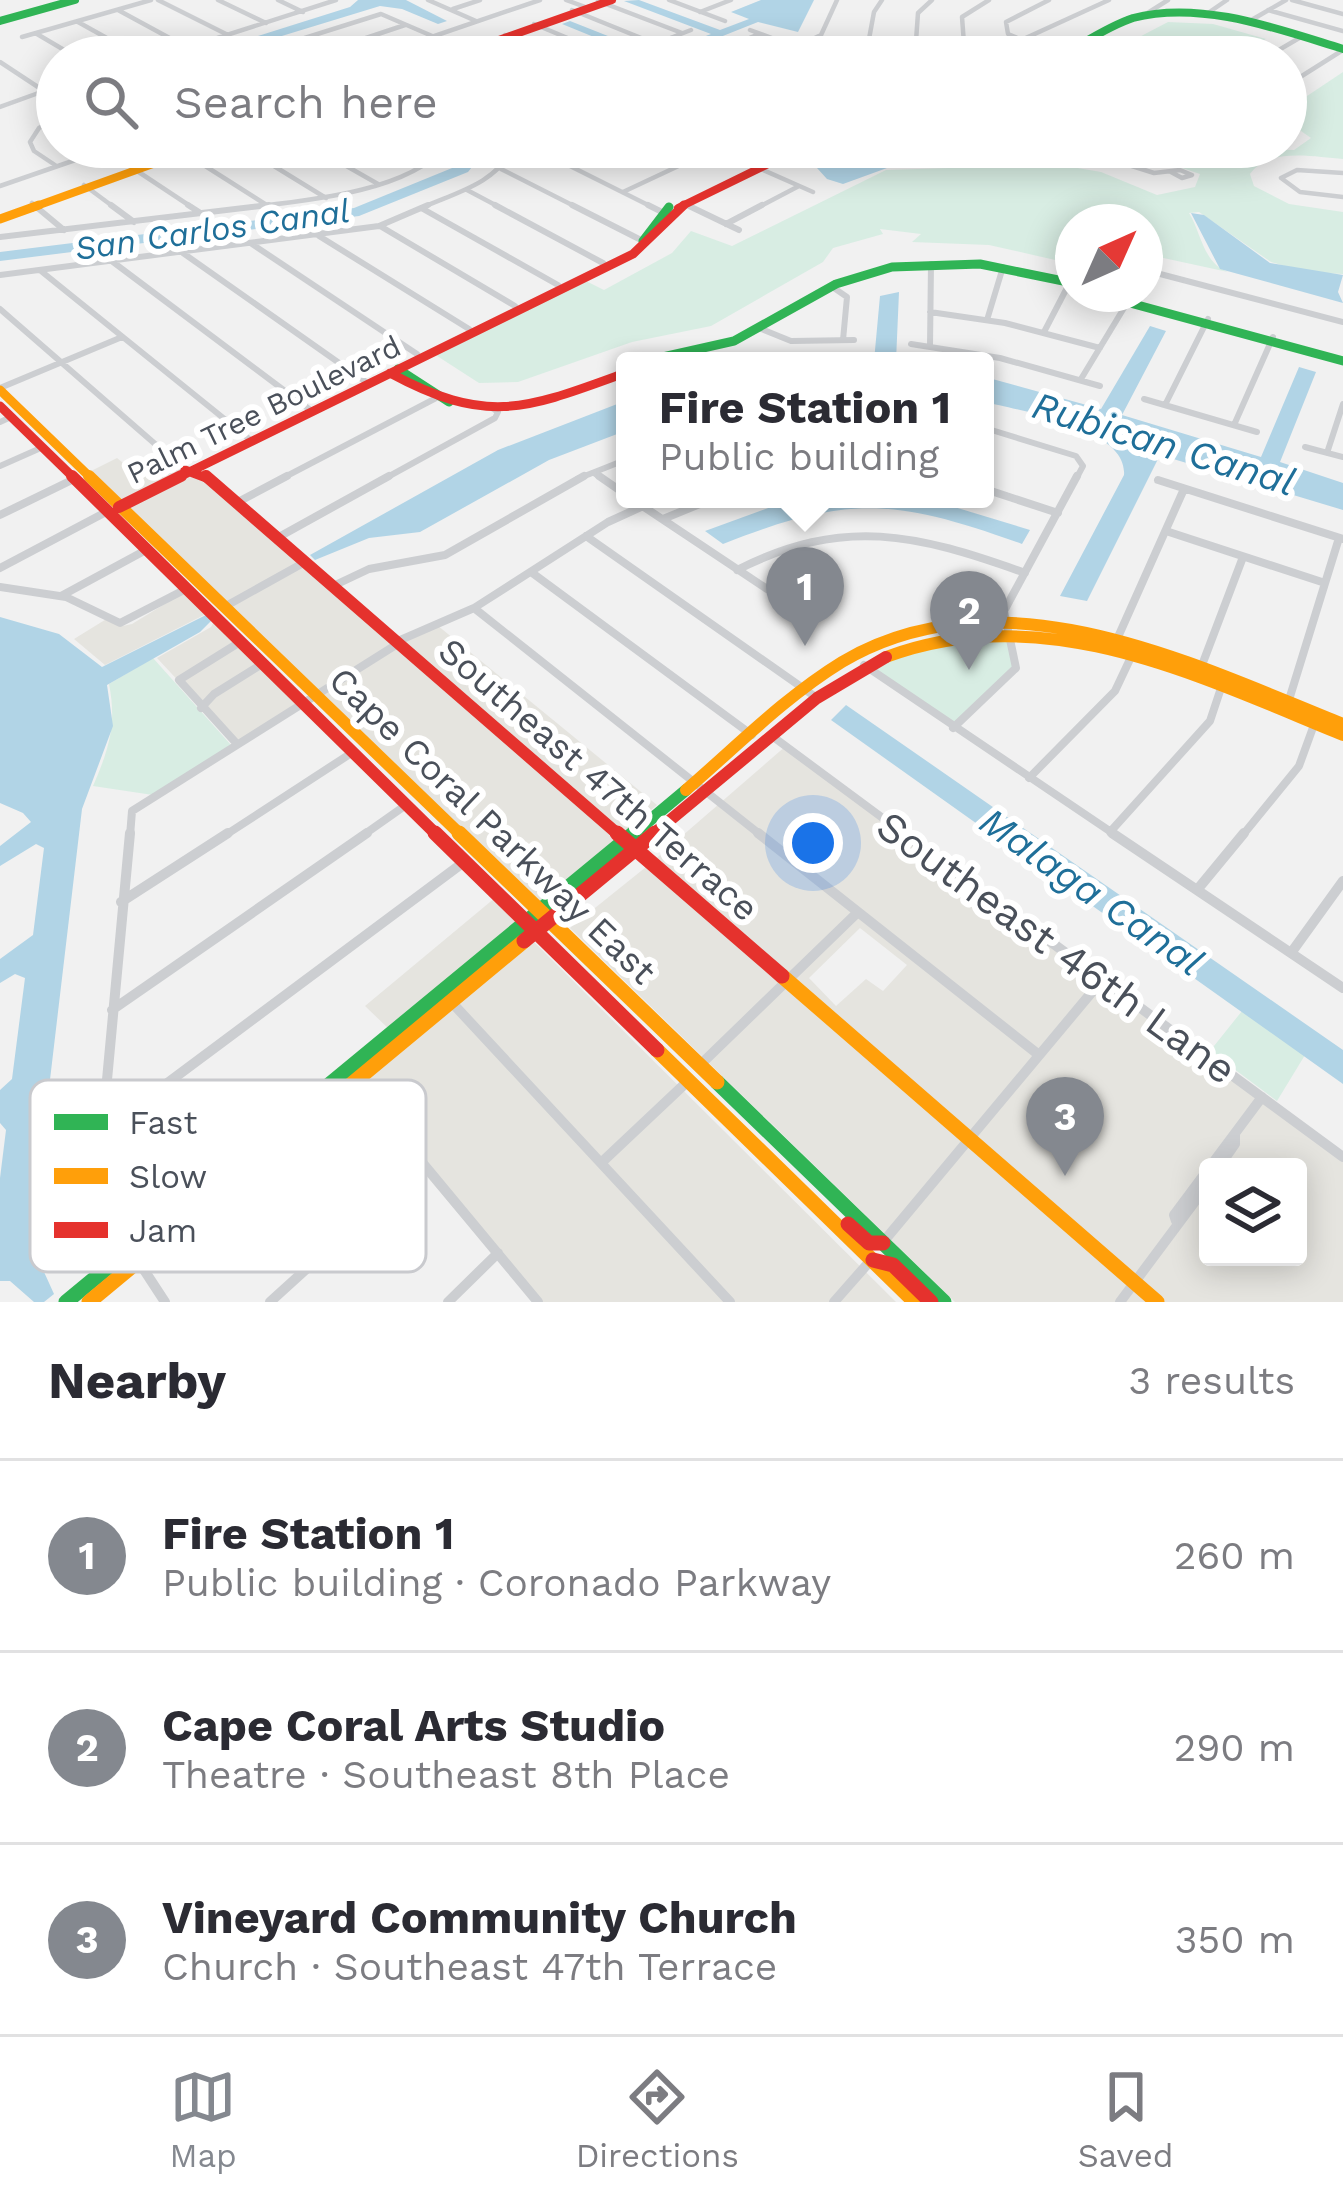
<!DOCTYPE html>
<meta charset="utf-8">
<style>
:root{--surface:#fff;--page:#f7f7f7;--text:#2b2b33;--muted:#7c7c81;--line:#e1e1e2;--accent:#84888f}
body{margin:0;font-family:"Work Sans",sans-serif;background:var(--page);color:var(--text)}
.controls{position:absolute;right:36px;bottom:36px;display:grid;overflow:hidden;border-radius:12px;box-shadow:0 6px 30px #0003}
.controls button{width:108px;height:108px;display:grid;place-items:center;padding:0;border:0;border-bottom:3px solid var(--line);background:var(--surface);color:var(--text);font:60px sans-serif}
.compass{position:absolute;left:1055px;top:204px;width:108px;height:108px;border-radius:50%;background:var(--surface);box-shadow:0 6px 30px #0003;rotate:45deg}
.you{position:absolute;left:813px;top:843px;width:42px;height:42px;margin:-30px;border:9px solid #fff;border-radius:50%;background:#1a73e8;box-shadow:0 0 0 18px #1a73e833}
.badge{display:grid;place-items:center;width:78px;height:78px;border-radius:50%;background:var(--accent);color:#fff;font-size:39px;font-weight:700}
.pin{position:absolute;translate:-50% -99px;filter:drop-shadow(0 3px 6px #0008)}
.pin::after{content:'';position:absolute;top:63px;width:42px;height:36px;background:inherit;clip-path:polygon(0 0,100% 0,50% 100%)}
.popup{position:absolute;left:616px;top:352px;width:378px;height:156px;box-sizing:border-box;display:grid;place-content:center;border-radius:12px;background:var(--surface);filter:drop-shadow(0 3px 9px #0005);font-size:39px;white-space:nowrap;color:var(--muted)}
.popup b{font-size:45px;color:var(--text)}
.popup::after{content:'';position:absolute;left:50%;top:100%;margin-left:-24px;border:24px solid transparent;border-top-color:var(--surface)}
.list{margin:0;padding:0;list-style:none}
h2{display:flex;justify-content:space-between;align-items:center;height:156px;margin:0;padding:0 48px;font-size:51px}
h2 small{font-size:39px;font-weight:400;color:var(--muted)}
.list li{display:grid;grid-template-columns:78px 1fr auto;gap:36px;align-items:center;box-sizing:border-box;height:192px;padding:0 48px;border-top:3px solid var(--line)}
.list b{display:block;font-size:45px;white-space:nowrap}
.list p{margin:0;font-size:39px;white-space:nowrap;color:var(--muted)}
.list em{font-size:39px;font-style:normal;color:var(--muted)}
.icon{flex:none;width:66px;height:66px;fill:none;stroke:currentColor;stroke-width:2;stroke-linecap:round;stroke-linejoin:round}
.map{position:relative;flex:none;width:1343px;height:1302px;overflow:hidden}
.search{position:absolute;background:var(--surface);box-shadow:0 6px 30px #0003;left:36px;right:36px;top:36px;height:132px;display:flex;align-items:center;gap:30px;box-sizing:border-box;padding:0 42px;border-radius:66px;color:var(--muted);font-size:45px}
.sheet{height:732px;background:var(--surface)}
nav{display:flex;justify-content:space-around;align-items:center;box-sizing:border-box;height:168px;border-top:3px solid var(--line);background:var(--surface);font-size:33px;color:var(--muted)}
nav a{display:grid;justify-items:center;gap:6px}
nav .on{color:var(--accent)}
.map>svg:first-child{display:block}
.commercial{fill:#e5e4df;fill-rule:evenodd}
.green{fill:#d8ede3}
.water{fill:#b1d4e6}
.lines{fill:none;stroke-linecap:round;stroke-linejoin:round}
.street-far3{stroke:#ccced1;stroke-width:4.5}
.street-far2{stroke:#ccced1;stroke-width:6}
.street-far1{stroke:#ccced1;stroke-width:8}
.street{stroke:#ccced1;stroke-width:10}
.fast-far3{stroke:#30b455;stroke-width:8}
.fast-far2{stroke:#30b455;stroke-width:9}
.fast-far1{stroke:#30b455;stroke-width:12}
.fast{stroke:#30b455;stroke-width:15}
.slow-far3{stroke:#ff9f0a;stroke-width:8}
.slow-far2{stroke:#ff9f0a;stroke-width:9}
.slow-far1{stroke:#ff9f0a;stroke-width:12}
.slow{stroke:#ff9f0a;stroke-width:15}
.jam-far3{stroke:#e5322d;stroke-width:8}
.jam-far2{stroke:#e5322d;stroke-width:9}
.jam-far1{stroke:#e5322d;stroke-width:12}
.jam{stroke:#e5322d;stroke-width:15}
.labels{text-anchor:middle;stroke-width:12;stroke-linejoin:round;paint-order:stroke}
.far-street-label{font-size:30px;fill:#4a505a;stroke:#fff}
.far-water-label{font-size:33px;font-style:italic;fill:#1f6f99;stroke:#fff}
.street-label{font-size:36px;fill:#4a505a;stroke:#fff}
.water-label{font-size:39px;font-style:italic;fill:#1f6f99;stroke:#fff}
.near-street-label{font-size:42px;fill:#4a505a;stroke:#fff}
.key{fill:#fff;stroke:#c9cace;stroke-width:3}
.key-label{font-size:33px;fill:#4a505a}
</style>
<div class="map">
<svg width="1343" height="1302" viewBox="0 0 1343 1302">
<rect width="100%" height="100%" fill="#f1f1f1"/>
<path class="commercial" d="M 162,449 L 184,468 L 120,501 L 89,472 L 117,458 L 128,467 Z
M 197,472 L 618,836 L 612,846 L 540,907 L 126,507 Z
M 186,591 L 208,613 L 105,665 L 74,639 L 108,618 L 123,626 L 132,624 Z
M 215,620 L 303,707 L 239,746 L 157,658 L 211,627 Z
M 437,625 L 657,805 L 624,832 L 401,640 Z
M 787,745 L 1343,1160 L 1343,1302 L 1164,1302 L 652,862 ZM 860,928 L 907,965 L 883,991 L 866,979 L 836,1006 L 809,978 ZM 1208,1167 L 1298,1167 L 1298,1257 L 1208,1257 Z
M 646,867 L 1149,1302 L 955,1302 L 570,928 Z
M 496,897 L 522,922 L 391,1031 L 365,1006 Z
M 532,940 L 896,1302 L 533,1302 L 353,1089 Z"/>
<path class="green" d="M 1168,22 L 1213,24 L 1266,39 L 1235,57 L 1101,57 Z
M 1343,72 L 1343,159 C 1314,157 1269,147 1250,174 L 1254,186 L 1289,204 L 1343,212 L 1343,274 L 1306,272 L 1271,262 L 1199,212 L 1189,213 C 1201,232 1203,263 1228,272 L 1145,254 L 1145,222 L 1073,222 L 1073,264 L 989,245 L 912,242 L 921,234 L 880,229 L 883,234 L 833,248 L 823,262 L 711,326 L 632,342 L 518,382 L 479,383 L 434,354 L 584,280 L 604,290 L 672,253 L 691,231 L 732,246 L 886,170 L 949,168 L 921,147 L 932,147 L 946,156 L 983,152 L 1101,172 L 1157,195 L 1195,187 L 1200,174 L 1120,147 L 1294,150 L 1311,138 L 1301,131 L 1286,132 L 1286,110 Z
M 986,636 L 1013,637 L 1016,668 L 956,725 L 870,667 L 931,643 Z
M 153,658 L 231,745 L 153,795 L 93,786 C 109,749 117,724 109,684 Z
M 1242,1011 L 1305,1055 L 1277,1101 L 1210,1051 Z"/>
<path class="water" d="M 358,0 L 406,0 L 447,21 L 438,24 L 402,9 L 380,6 L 213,57 L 191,57 L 350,7 Z
M 639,0 L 720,30 L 749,19 L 731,12 L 761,0 L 814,0 L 798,32 L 758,22 L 670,57 L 643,57 L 562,24 L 570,21 L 656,55 L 711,34 L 624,1 Z
M 471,147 L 488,147 L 468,172 L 359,216 L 0,261 L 0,252 L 354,208 L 457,166 Z
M 876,147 L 919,147 L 946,166 L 887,168 L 843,184 L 827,179 L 817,168 L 845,150 Z
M 1191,213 L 1204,215 L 1270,263 L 1343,275 L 1338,292 L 1343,303 L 1220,269 Z
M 899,292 L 896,361 L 874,361 L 880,296 Z
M 1150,326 L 1166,331 L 1122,415 L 1261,457 L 1299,367 L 1316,372 L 1280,462 L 1343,483 L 1343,510 L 1160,455 L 1087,601 L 1060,596 L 1124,475 C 1128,428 1021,411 985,402 L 985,377 L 1101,409 Z
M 625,401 L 625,431 L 549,460 L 420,532 L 369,538 L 315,560 L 310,555 L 498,450 Z
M 793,499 L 928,499 L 1030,530 L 1022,544 C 896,499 849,494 723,544 L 705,531 Z
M 206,615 L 212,620 L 200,632 L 107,685 L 113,726 L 82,809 L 34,1215 L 35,1252 L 54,1294 L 44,1302 L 34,1302 L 10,1281 L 0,1281 L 0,1178 L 6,1130 L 0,1123 L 0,1090 L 12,1079 L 25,978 L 15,974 L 0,983 L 0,959 L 33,935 L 44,848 L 36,844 L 0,866 L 0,846 L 31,822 L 23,813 L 0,803 L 0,617 L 59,634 L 102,667 Z
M 846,705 L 1343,1050 L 1343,1084 L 831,720 Z"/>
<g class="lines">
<path class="street-far3" d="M 158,0 L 226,34
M 218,0 L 266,23
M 278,0 L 303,12
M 428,0 L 476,21
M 566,0 L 588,8
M 669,0 L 725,21
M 1292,0 L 1343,14
M 598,1 L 682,33
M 453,9 L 480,0
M 118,10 L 188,48
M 572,10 L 656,44
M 1268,10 L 1343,31
M 700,12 L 731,0
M 1208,13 L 1227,0
M 1146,14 L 1168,0
M 78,22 L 141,57
M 1248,22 L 1286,0
M 534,24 L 613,57
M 750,30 L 823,57
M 37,34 L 76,57
M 505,35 L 558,57
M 22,37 L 151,0
M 1022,40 L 1008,34 L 1006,22 L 1049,0
M 647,47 L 691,30
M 158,57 L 336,0
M 244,57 L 381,14 L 481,57
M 309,57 L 405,25
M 373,57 L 540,0
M 621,57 L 626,55
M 703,57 L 759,34
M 775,57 L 821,35 L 837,0
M 846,57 L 869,39 L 874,12 L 882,0
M 905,57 L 916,41 L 918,13 L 932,0
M 965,57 L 962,17 L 989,0
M 984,57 L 1109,0
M 1267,57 L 1301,37
M 0,62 L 44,91
M 1286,86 L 1343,50
M 0,107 L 44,91
M 243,147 L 326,198
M 313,147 L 378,184
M 386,147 L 422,166
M 532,147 L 654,208
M 605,147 L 636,161
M 1072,147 L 1154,173 L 1180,170 L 1192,175 L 1182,178 L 1171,172
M 180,150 L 265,204
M 107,151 L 193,208
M 623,155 L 642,147
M 562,162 L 597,147
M 55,165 L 34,151 L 30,142 L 39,128 L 57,118
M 754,166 L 813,192
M 501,169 L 578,208
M 1343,173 L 1297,170 L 1281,178 L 1300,192 L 1343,197
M 84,185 L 115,208
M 0,186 L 113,147
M 467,190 L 501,208
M 623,192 L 719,147
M 32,203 L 38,208
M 685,204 L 693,208
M 244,208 C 302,201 406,193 445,147
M 421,208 C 457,192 495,184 514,147
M 757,208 L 799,186"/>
<path class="street-far2" d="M 34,205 L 64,230
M 111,205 L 134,222
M 188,205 L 199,212
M 495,205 L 603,263
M 572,205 L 643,241
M 648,205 L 668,215
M 687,205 L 739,230
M 423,209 L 558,285
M 726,224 L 762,205
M 380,226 L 515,306
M 319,236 L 469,329
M 0,237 L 269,205
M 252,244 L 417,354
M 183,253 L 369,384
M 113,262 L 313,412
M 1145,270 L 1343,322
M 41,271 L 253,442
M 0,275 L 379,226 L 428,205
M 831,286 L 847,297 L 843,340
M 0,309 L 185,470
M 930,312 L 1005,323 L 1100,348
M 987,320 L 1003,267
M 759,328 L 791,341 L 854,340
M 1044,332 L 1070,282
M 911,344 L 1000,358 L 1100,386
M 930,346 L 931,264
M 1081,379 L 1130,298
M 0,388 L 122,337
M 1144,399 L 1257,432
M 1165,405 L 1208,319
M 0,422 L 11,417
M 1234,425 L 1273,337
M 985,428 L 1076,456 L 1083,466 L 1076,479
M 1305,447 L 1343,457
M 1327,453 L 1343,404
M 0,466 L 43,447
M 594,473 L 603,479
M 281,479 L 438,397
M 384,479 L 495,418 L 498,412 L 492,408
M 577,479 L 625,460"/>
<path class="street-far1" d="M 599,476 L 625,494
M 1158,480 L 1343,539
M 985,489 L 1058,513
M 632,499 L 767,589
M 236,503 L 287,476
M 0,515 L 74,479
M 663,519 L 712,499
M 1166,531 L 1325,583
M 586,536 L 817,698
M 277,538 L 389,476
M 0,568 L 108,511
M 737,570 C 844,516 916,534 1025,573
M 531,572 L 752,735
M 333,586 L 369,569 L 445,555 L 584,476
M 0,587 L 66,597 L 120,623 L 186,589
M 61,596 L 146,550
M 226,606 L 305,562
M 474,608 L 762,836
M 398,641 L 474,608 L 608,522 L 643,506
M 1114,646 L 1184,489
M 864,665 L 1117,836
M 1199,673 L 1243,557
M 1288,703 L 1339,538
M 201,708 L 214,694 L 262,664
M 953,728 L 1016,668 L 1004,611 L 1077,476
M 772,736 L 907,836
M 237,744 L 179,680 L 240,642
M 1029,778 L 1115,691 L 1132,655
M 1110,832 L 1210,721 L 1223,682
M 130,836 L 132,811 L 399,643
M 224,836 L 353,752
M 362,836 L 406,805
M 1242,836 L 1299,766 L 1315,722"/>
<path class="street" d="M 130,833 L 97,1187 L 101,1204 L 165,1302
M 758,833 L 1039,1055
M 903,833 L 1343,1157
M 1112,833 L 1343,988
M 1197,890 L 1244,833
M 121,902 L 228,833
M 1291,953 L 1343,881
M 443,993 L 730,1302
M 112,1010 L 367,833
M 699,1066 L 857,913
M 347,1072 L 538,1302
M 103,1131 L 464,862
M 601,1163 L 688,1081
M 1219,1167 L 1235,1144 L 1235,1135
M 1176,1221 L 1174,1215 L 1262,1097
M 884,1241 L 1102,980
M 270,1302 L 423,1163
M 448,1302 L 498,1253
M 834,1302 L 871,1260
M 1120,1302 L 1208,1184"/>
<path class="fast-far3" d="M 0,21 L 75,0
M 1058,57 C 1083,44 1106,27 1133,18 C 1201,0 1278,29 1343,49"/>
<path class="fast-far2" d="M 643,241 L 669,207
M 1097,294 L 1343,361
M 645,361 L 734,341 L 836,284 L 892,267 L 980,264 L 1073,283
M 398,369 L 449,402"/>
<path class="fast-far1" d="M 631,836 L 686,790"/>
<path class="fast" d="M 717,1082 L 944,1302
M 66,1302 L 634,833"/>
<path class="slow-far3" d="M 31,208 L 200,147"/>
<path class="slow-far2" d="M 0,219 L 39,205
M 0,390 L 92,479"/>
<path class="slow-far1" d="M 89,476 L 462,836
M 886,657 C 1043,598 1198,676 1343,735
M 686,790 C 737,746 785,697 842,662 C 1001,568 1191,663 1343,724"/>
<path class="slow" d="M 459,833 L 717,1082
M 782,976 L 1157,1302
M 657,1050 L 915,1302
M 89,1302 L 524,941"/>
<path class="jam-far3" d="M 451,57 L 612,0
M 678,208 L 803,147"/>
<path class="jam-far2" d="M 390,373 C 488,426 526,409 625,373
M 0,406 L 75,479
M 185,470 L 209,479
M 175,479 L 633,254 L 684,205"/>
<path class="jam-far1" d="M 72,476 L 438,836
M 206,476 L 620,836
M 119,507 L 181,476
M 651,836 L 817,698 L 886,657"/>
<path class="jam" d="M 435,833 L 657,1050
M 617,833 L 782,976
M 524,941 L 655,833
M 848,1224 L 869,1243 L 883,1243
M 873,1260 L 893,1265 L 931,1302"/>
</g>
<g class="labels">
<g class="far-street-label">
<text transform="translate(264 410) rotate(-26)" y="10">Palm Tree Boulevard</text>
</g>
<g class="far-water-label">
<text transform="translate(212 229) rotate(-8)" y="12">San Carlos Canal</text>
</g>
<g class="street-label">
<text transform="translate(599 779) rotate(41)" y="13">Southeast 47th Terrace</text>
<text transform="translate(493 825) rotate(44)" y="13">Cape Coral Parkway East</text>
</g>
<g class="water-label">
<text transform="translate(1164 443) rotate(17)" y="14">Rubican Canal</text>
<text transform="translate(1092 891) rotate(35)" y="14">Malaga Canal</text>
</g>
<g class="near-street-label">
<text transform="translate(1057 947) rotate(36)" y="15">Southeast 46th Lane</text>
</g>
</g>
<rect x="30" y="1080" width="396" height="192" rx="18" class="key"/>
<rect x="54" y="1114" width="54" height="16" fill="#30b455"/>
<rect x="54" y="1168" width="54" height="16" fill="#ff9f0a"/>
<rect x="54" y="1222" width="54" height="16" fill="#e5322d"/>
<g class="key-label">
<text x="129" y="1134">Fast</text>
<text x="129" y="1188">Slow</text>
<text x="129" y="1242">Jam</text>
</g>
</svg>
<div class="controls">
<button><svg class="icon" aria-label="layers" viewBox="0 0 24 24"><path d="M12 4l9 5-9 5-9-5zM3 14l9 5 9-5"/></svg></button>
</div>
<svg class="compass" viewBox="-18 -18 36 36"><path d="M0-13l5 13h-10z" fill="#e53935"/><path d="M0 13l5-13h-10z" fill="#7c7c81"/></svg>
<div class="you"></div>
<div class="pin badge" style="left:805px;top:646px">1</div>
<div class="popup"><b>Fire Station 1</b>Public building</div>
<div class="pin badge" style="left:969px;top:670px">2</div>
<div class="pin badge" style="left:1065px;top:1176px">3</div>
<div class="search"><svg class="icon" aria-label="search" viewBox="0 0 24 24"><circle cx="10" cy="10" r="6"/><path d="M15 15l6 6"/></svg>Search here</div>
</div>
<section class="sheet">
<h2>Nearby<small>3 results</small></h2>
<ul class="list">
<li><span class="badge">1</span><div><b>Fire Station 1</b><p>Public building · Coronado Parkway</p></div><em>260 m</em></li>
<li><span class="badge">2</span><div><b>Cape Coral Arts Studio</b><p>Theatre · Southeast 8th Place</p></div><em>290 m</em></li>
<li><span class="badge">3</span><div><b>Vineyard Community Church</b><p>Church · Southeast 47th Terrace</p></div><em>350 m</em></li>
</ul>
</section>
<nav>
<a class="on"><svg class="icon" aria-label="map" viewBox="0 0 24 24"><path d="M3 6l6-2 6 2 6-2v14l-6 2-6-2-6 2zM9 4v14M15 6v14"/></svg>Map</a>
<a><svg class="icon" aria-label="directions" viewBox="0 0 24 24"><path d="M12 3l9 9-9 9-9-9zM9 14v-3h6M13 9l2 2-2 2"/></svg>Directions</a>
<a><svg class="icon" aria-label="saved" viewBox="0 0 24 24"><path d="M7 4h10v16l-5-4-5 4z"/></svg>Saved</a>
</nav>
